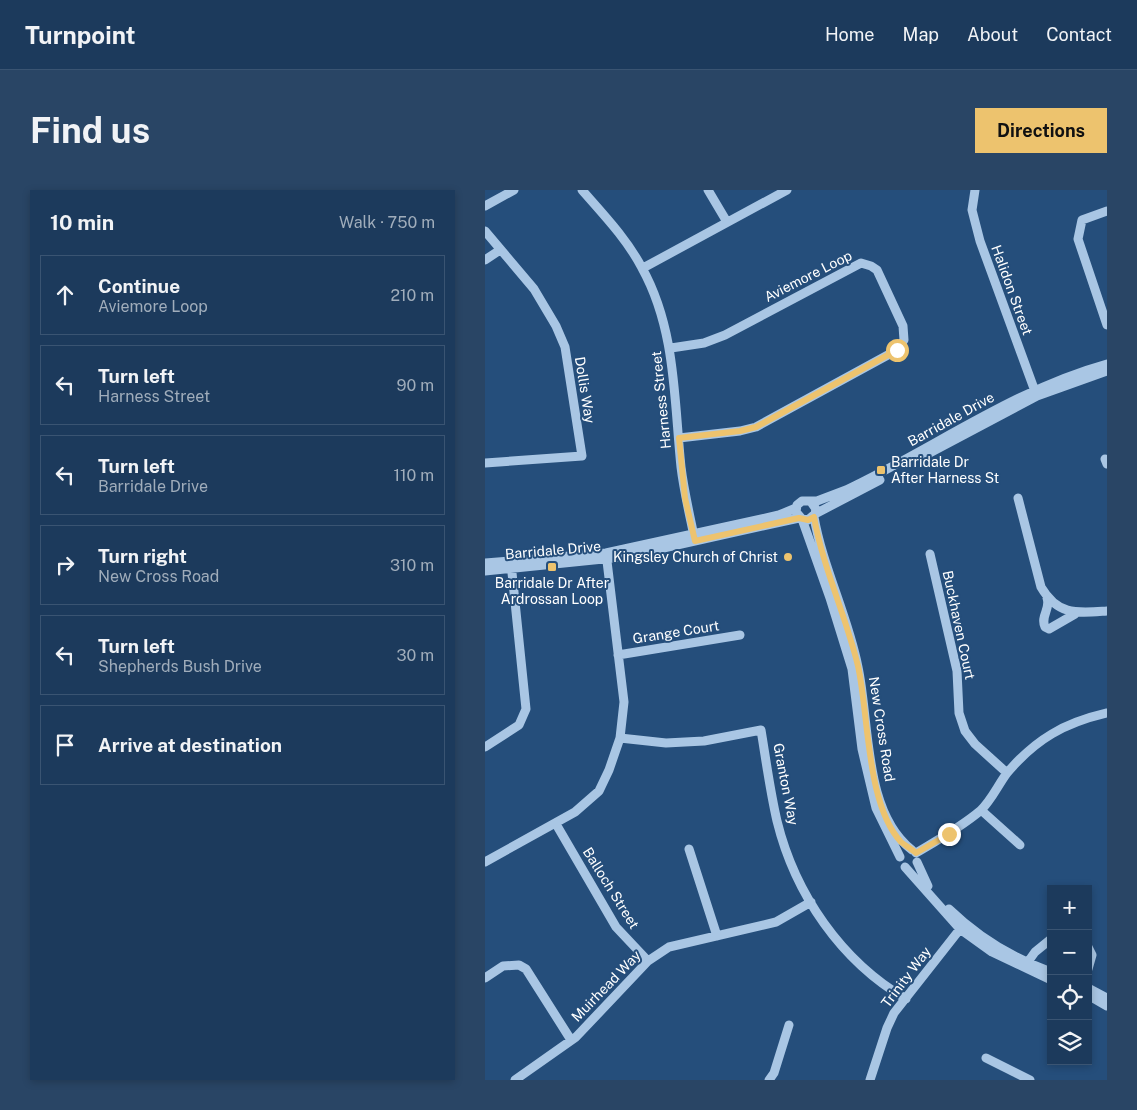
<!DOCTYPE html>
<meta charset="utf-8">
<style>
:root{--surface:#1c3a5c;--page:#294565;--text:#f1f3f6;--muted:#a0adbb;--line:#3a5472;--accent:#edc36e}
body{margin:0;font-family:"Public Sans",sans-serif;background:var(--page);color:var(--text)}
.controls{position:absolute;right:15px;bottom:15px;display:grid;overflow:hidden;border-radius:0px;box-shadow:0 2px 8px #0003}
.controls button{width:45px;height:45px;display:grid;place-items:center;padding:0;border:0;border-bottom:1px solid var(--line);background:var(--surface);color:var(--text);font:25px sans-serif}
.stop{position:absolute;width:15px;height:15px;margin:-11px;border:4px solid #edc36e;border-radius:50%;background:#fff}
.stop.end{background:#edc36e;border-color:#fff;box-shadow:0 1px 5px #0008}
.list{margin:0;padding:0;list-style:none}
h2{display:flex;justify-content:space-between;align-items:center;height:65px;margin:0;padding:0 20px;font-size:21px}
h2 small{font-size:16px;font-weight:400;color:var(--muted)}
.list li{display:grid;grid-template-columns:32px 1fr auto;gap:15px;align-items:center;box-sizing:border-box;height:80px;margin:0 10px 10px;padding:0 10px;border:1px solid var(--line);border-radius:0px}
.list b{display:block;font-size:19px;white-space:nowrap}
.list p{margin:0;font-size:16px;white-space:nowrap;color:var(--muted)}
.list em{font-size:16px;font-style:normal;color:var(--muted)}
.icon{flex:none;width:28px;height:28px;fill:none;stroke:currentColor;stroke-width:2;stroke-linecap:round;stroke-linejoin:round}
.map{position:relative;flex:none;width:622px;height:890px;overflow:hidden;border-radius:0px}
header{display:flex;align-items:center;gap:30px;box-sizing:border-box;height:70px;padding:0 25px;background:var(--surface);border-bottom:1px solid var(--line)}
header strong{font-size:24px}
nav{display:flex;gap:28px;margin-inline-start:auto;font-size:18px}
.intro{display:flex;align-items:center;justify-content:space-between;box-sizing:border-box;height:120px;padding:0 30px}
h1{margin:0;font-size:35px}
.button{padding:12px 22px;border-radius:0px;background:var(--accent);color:#111;font-size:18px;font-weight:700}
main{display:flex;gap:30px;padding:0 30px}
aside{flex:1;background:var(--surface);border-radius:0px;box-shadow:0 2px 8px #0003}
.map>svg:first-child{display:block}
.lines{fill:none;stroke-linecap:round;stroke-linejoin:round}
.minor{stroke:#a9c6e4;stroke-width:9}
.route{stroke:#edc36e;stroke-width:6}
.poi-dot{fill:#edc36e;stroke:#254e7b;stroke-width:2}
.labels{text-anchor:middle;stroke-width:4;stroke-linejoin:round;paint-order:stroke}
.street-label{font-size:14px;fill:#fff;stroke:#254e7b}
.poi-label{font-size:14px;fill:#fff;stroke:#254e7b;text-anchor:start}
</style>
<header>
<strong>Turnpoint</strong>
<nav><a>Home</a><a>Map</a><a>About</a><a>Contact</a></nav>
</header>
<div class="intro"><h1>Find us</h1><a class="button">Directions</a></div>
<main>
<aside>
<h2>10 min<small>Walk · 750 m</small></h2>
<ul class="list">
<li><svg class="icon" aria-label="ahead" viewBox="0 0 24 24"><path d="M12 20V5M6 11l6-6 6 6"/></svg><div><b>Continue</b><p>Aviemore Loop</p></div><em>210 m</em></li>
<li><svg class="icon" aria-label="left" viewBox="0 0 24 24"><path d="M17 20v-9H6M10 6l-5 5 5 5"/></svg><div><b>Turn left</b><p>Harness Street</p></div><em>90 m</em></li>
<li><svg class="icon" aria-label="left" viewBox="0 0 24 24"><path d="M17 20v-9H6M10 6l-5 5 5 5"/></svg><div><b>Turn left</b><p>Barridale Drive</p></div><em>110 m</em></li>
<li><svg class="icon" aria-label="right" viewBox="0 0 24 24"><path d="M7 20v-9h11M14 6l5 5-5 5"/></svg><div><b>Turn right</b><p>New Cross Road</p></div><em>310 m</em></li>
<li><svg class="icon" aria-label="left" viewBox="0 0 24 24"><path d="M17 20v-9H6M10 6l-5 5 5 5"/></svg><div><b>Turn left</b><p>Shepherds Bush Drive</p></div><em>30 m</em></li>
<li><svg class="icon" aria-label="arrive" viewBox="0 0 24 24"><path d="M6 21V4h12l-3 4 3 4H6"/></svg><div><b>Arrive at destination</b></div></li>
</ul>
</aside>
<div class="map">
<svg width="622" height="890" viewBox="0 0 622 890">
<rect width="100%" height="100%" fill="#254e7b"/>
<g class="lines">
<path class="minor" d="M 97,0 C 118,24 142,49 157,78 C 191,139 189,210 196,277 C 199,302 205,326 210,351
M 223,0 L 242,32
M 490,0 L 487,20 L 495,51 L 551,204
M 0,16 L 29,0
M 622,21 L 597,30 L 593,49 L 622,135
M 0,41 L 49,99 L 71,136 L 80,157 L 97,266 L 0,273
M 0,70 L 15,60
M 158,78 L 302,0
M 186,158 L 219,153 L 240,145 L 376,73 L 386,76 L 392,80 L 418,136 L 419,150 L 412,160 L 271,237 L 255,241 L 194,248
M 437,267 L 552,206 L 622,181
M 620,269 L 622,274
M 533,308 L 556,397 C 573,426 592,423 622,421
M 326,312 L 331,319 L 330,324 L 323,330 L 317,329 L 311,322 L 312,315 L 317,311 L 332,311 L 361,300 C 448,259 528,200 622,174
M 330,324 L 395,290
M 329,327 C 338,378 363,426 373,477 C 385,533 378,622 427,660
M 317,329 L 345,408 L 367,479 L 377,559 L 391,618 L 415,667
M 445,364 L 472,481 L 474,523 L 480,541 L 490,554 L 522,583
M 0,373 L 121,363 L 294,325 L 311,318
M 0,381 L 138,367 L 314,328
M 562,408 C 566,419 555,426 560,437 L 564,439 L 590,424
M 133,465 L 255,445
M 135,548 L 181,553 L 219,551 L 276,540 C 281,570 285,601 292,631 C 310,704 356,771 421,809
M 0,557 L 34,535 L 41,519 L 26,373
M 496,620 L 535,655
M 71,634 L 131,737 L 163,771
M 204,659 L 232,746
M 431,663 C 453,650 476,637 495,621 C 506,611 513,595 522,583 C 551,549 579,533 622,523
M 0,672 L 90,622 L 114,601 L 124,580 L 135,548 L 139,512 L 121,363
M 432,672 L 443,696
M 420,677 L 475,739 L 507,762 L 566,790
M 464,719 C 494,748 527,768 566,782
M 603,757 L 607,765 L 603,779
M 540,776 L 550,762 L 566,749
M 0,788 L 18,776 L 34,775 L 41,779 L 86,850
M 603,798 L 622,808
M 603,805 L 622,816
M 501,868 L 545,890
M 30,890 L 91,847 L 163,771 L 184,757 L 291,732 L 326,712
M 284,890 L 289,883 L 304,835
M 385,890 L 402,838 L 409,823 L 479,734"/>
</g>
<g class="lines">
<path class="route" d="M 412,160 L 271,237 L 255,241 L 194,248 L 200,308 L 210,351 L 314,328 L 323,330 L 329,327 C 338,378 361,426 373,476 C 384,525 381,614 416,652 C 421,656 427,659 431,663 L 464,644"/>
</g>
<g class="poi-dot">
<rect x="391" y="275" width="10" height="10" rx="2.5"/>
<circle cx="303" cy="367" r="5"/>
<rect x="62" y="372" width="10" height="10" rx="2.5"/>
</g>
<g class="labels">
<g class="street-label">
<text transform="translate(323 86) rotate(-27)" y="5">Aviemore Loop</text>
<text transform="translate(527 100) rotate(70)" y="5">Halidon Street</text>
<text transform="translate(100 200) rotate(81)" y="5">Dollis Way</text>
<text transform="translate(176 210) rotate(-96)" y="5">Harness Street</text>
<text transform="translate(466 229) rotate(-29)" y="5">Barridale Drive</text>
<text transform="translate(68 360) rotate(-5)" y="5">Barridale Drive</text>
<text transform="translate(474 435) rotate(78)" y="5">Buckhaven Court</text>
<text transform="translate(191 442) rotate(-9)" y="5">Grange Court</text>
<text transform="translate(397 539) rotate(81)" y="5">New Cross Road</text>
<text transform="translate(301 594) rotate(79)" y="5">Granton Way</text>
<text transform="translate(126 698) rotate(58)" y="5">Balloch Street</text>
<text transform="translate(421 787) rotate(-53)" y="5">Trinity Way</text>
<text transform="translate(121 796) rotate(-46)" y="5">Muirhead Way</text>
</g>
<g class="poi-label">
<text x="406" y="277">Barridale Dr<tspan x="406" dy="16">After Harness St</tspan></text>
<text x="293" y="372" text-anchor="end">Kingsley Church of Christ</text>
<text x="67" y="398" text-anchor="middle">Barridale Dr After<tspan x="67" dy="16">Ardrossan Loop</tspan></text>
</g>
</g>
</svg>
<div class="controls">
<button>+</button>
<button>−</button>
<button><svg class="icon" aria-label="locate" viewBox="0 0 24 24"><circle cx="12" cy="12" r="6"/><path d="M12 2v4M12 18v4M2 12h4M18 12h4"/></svg></button>
<button><svg class="icon" aria-label="layers" viewBox="0 0 24 24"><path d="M12 4l9 5-9 5-9-5zM3 14l9 5 9-5"/></svg></button>
</div>
<div class="stop" style="left:412px;top:160px"></div>
<div class="stop end" style="left:464px;top:644px"></div>
</div>
</main>
